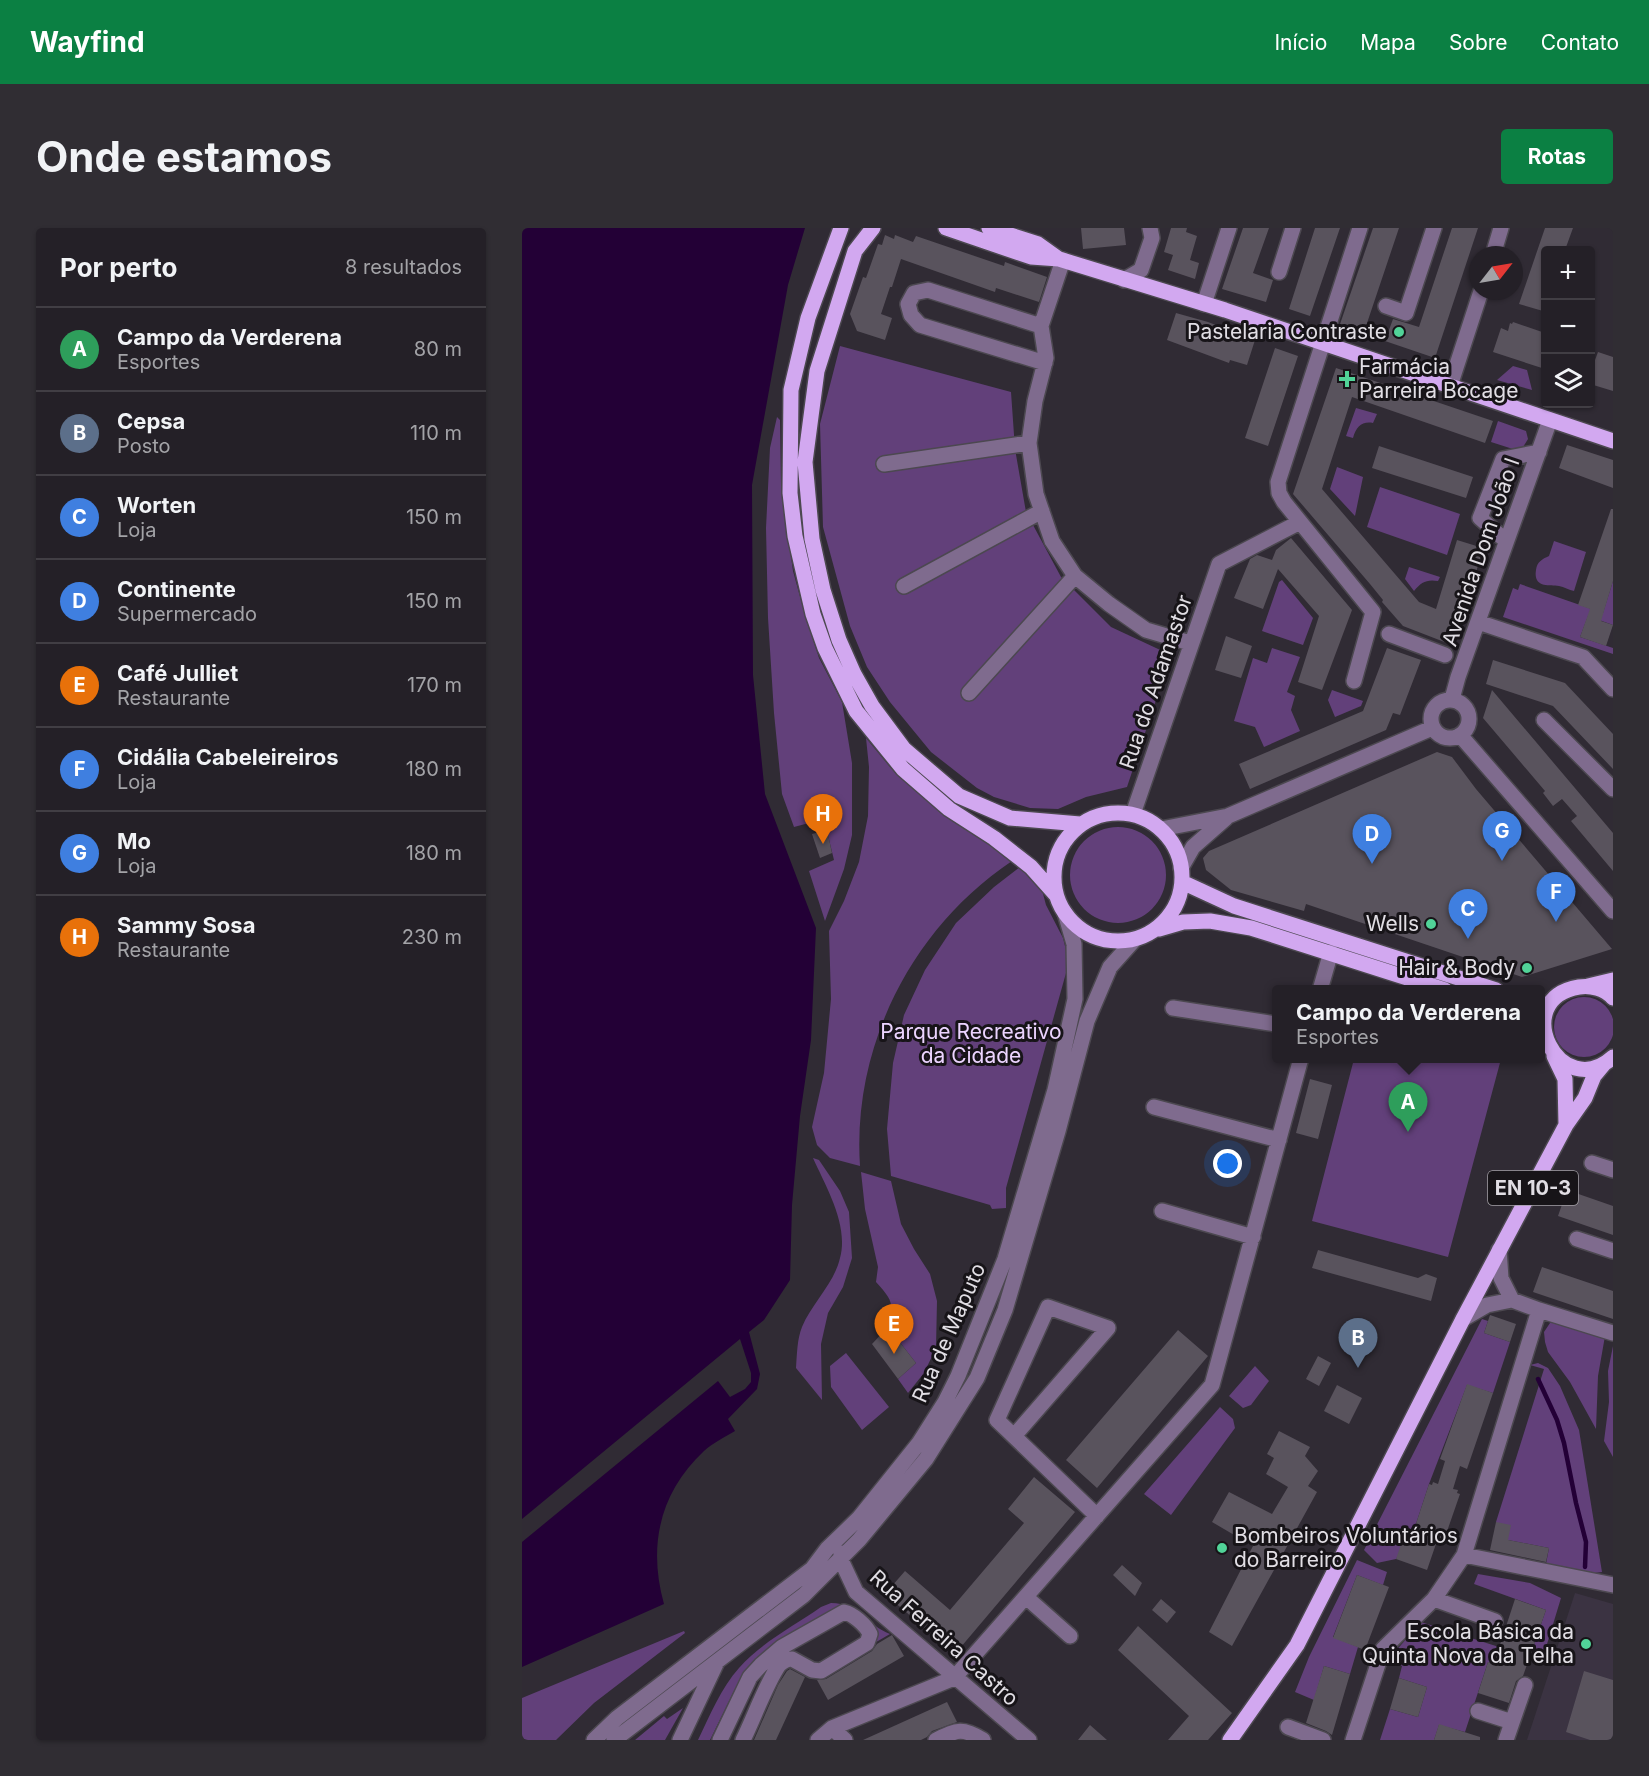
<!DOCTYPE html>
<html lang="pt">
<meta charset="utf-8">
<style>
:root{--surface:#242027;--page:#302d33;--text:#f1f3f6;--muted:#a3a3a7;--line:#413e44;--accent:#0b8043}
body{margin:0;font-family:Inter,sans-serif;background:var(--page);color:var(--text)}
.controls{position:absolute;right:18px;top:18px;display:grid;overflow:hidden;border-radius:6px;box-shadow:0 2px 4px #0004}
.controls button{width:54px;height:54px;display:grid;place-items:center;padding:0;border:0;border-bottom:2px solid var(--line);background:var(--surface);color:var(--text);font:30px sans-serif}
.compass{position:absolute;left:947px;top:18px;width:54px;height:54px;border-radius:50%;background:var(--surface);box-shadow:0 2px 4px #0004;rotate:59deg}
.you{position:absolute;left:706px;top:936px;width:21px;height:21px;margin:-15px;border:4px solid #fff;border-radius:50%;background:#1a73e8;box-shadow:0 0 0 9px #1a73e833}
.badge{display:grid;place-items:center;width:39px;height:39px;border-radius:50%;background:var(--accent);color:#fff;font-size:20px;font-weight:700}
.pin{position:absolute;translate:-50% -50px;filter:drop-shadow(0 2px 3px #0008)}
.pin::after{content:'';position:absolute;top:32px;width:21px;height:18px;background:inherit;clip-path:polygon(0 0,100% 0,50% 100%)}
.popup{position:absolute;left:750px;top:757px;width:273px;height:78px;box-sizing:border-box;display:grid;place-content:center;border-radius:6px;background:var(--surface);filter:drop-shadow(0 2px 4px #0005);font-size:20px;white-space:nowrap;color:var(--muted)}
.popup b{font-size:22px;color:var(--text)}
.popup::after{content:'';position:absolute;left:50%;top:100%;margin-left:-12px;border:12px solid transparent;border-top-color:var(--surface)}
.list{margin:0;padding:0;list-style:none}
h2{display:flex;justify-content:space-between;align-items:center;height:78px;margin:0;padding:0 24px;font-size:26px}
h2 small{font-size:20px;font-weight:400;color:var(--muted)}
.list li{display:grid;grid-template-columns:39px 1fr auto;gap:18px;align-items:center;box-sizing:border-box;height:84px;padding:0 24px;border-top:2px solid var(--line)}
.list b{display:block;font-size:22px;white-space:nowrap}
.list p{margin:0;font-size:20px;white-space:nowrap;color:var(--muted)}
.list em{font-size:20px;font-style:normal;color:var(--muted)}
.icon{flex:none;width:33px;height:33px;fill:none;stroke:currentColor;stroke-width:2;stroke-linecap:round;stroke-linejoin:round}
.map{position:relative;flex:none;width:1091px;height:1512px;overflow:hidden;border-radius:6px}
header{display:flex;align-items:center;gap:36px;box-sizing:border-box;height:84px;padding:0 30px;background:var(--accent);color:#fff}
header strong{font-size:28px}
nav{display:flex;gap:33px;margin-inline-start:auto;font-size:21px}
.intro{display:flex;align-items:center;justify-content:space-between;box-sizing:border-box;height:144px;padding:0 36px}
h1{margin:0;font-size:42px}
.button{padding:15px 27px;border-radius:6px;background:var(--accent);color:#fff;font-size:21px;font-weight:700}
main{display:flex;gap:36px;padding:0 36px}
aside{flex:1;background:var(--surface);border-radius:6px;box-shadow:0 2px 4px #0004}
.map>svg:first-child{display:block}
.built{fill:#3b3342}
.green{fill:#62407a}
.water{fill:#230036}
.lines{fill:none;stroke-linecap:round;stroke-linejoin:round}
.stream{stroke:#230036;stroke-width:4.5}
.building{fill:#59535d}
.minor-casing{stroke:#4c4850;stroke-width:18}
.major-casing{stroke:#4c4850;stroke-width:18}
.minor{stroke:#7f6b8e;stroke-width:15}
.major{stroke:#d2a8f0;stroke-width:15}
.poi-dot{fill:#51d398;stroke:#171418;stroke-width:2}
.labels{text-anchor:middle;stroke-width:6;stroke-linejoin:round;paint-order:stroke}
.shield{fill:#171418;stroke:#a4a1a7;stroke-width:1.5}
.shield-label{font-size:20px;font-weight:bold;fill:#e1dee4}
.poi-label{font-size:21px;fill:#e1dee4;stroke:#171418;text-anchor:end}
.street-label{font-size:21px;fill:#e1dee4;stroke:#171418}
.park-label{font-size:21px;fill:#ecd4ff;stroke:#171418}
</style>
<header>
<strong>Wayfind</strong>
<nav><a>Início</a><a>Mapa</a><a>Sobre</a><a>Contato</a></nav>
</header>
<div class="intro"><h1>Onde estamos</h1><a class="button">Rotas</a></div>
<main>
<aside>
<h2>Por perto<small>8 resultados</small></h2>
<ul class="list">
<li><span class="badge" style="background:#2e9e5b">A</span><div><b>Campo da Verderena</b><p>Esportes</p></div><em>80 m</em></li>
<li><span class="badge" style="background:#5c6f8a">B</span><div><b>Cepsa</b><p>Posto</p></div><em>110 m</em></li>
<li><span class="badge" style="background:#3f7fe0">C</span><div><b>Worten</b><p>Loja</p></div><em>150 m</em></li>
<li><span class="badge" style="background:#3f7fe0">D</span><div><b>Continente</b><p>Supermercado</p></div><em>150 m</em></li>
<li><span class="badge" style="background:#e8710a">E</span><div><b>Café Julliet</b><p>Restaurante</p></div><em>170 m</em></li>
<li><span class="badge" style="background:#3f7fe0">F</span><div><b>Cidália Cabeleireiros</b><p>Loja</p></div><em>180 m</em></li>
<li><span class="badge" style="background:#3f7fe0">G</span><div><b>Mo</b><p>Loja</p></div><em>180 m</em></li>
<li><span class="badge" style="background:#e8710a">H</span><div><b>Sammy Sosa</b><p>Restaurante</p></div><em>230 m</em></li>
</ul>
</aside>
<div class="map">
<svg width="1091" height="1512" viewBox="0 0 1091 1512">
<rect width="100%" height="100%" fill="#302b34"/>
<path class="built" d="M 1053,1365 L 1091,1376 L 1091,1512 L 1005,1512 Z"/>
<path class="green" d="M 318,118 L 489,164 L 493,221 L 504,284 L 539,349 L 589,399 L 649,427 L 605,559 L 564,569 L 536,581 L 508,580 L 472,569 L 455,560 L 409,524 L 368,474 L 345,439 L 328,398 L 301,299 L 298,196 Z
M 991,138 L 1005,142 L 1010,162 L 975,152 Z
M 834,180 L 855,186 L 851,195 C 840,193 834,199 831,210 L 824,208 Z
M 255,189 L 258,192 L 259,256 L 271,343 L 283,387 L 297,430 L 320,474 L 330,535 L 330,607 L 322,641 L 303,693 L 287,643 L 312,632 L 302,591 L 272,599 L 260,566 L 252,485 L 246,390 L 244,300 L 248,220 Z
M 976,193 L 1004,203 L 1006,211 L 1001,219 L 994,222 L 969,214 Z
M 815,239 L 841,249 L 833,288 L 808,261 Z
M 858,259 L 938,286 L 925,327 L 845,299 Z
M 1032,313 L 1064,324 L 1052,363 C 1047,362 1042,359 1037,358 C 1027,357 1011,360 1014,342 C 1015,334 1020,331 1027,328 Z
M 887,339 L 918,349 L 916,353 C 905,351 899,354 892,363 L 883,351 Z
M 760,352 L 791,390 L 781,417 L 740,403 L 757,354 Z
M 1091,353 L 1091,397 L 1066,388 L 1058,409 L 1091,420 L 1091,426 L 981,389 L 991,360 L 996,362 L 998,356 L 1081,385 Z
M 750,420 L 778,429 L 765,464 L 773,468 L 769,482 L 778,503 L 742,519 L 733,499 L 712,493 L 731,430 L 745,435 Z
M 810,462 L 841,473 L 839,478 L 813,489 L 806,472 Z
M 344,510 L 368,539 L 396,565 L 490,633 C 390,700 330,818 338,938 L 308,930 L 295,917 L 290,899 L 302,845 L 309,771 L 307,703 L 322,673 L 337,634 L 346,588 L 347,539 Z
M548 647a48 48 0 1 1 96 0a48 48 0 1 1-96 0Z
M 498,639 L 520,662 L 524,677 L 541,710 L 545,726 L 544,745 L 484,960 L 484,980 L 470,981 L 468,977 L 369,948 L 365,901 L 371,835 L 382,787 L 403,742 L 434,695 L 472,659 Z
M1032 799a30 30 0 1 1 60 0a30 30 0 1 1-60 0Z
M 832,831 L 979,831 L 926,1029 L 790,993 Z
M 291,930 L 297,932 L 318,963 L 327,984 L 330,1030 L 321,1059 L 306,1085 L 299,1116 L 300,1172 L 274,1140 C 275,1127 275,1111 280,1099 C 290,1075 312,1056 318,1030 C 327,997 304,959 291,930 Z
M 339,944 L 369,953 L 379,996 L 392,1021 L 408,1046 L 415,1073 L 414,1120 L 402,1145 L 386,1165 L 376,1151 L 394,1135 L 366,1099 C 372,1075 371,1073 354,1054 L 356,1039 L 343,981 Z
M 960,1091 L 966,1093 L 962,1105 L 988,1114 L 971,1165 L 945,1157 L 907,1256 L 891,1305 L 874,1331 L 855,1335 L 842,1322 Z
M 1033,1092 L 1083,1108 L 1076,1148 L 1074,1201 L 1048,1154 L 1026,1124 L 1023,1114 L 1022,1104 L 1028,1095 Z
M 1091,1118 L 1091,1229 L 1082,1213 L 1087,1174 L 1086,1143 Z
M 324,1125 L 367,1179 L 340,1202 L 309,1159 L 308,1138 Z
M 1016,1135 L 1026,1140 L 1038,1158 L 1057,1202 L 1080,1344 L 1072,1345 L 1024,1336 L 1027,1320 L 986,1312 L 974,1294 L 1022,1141 L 1008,1137 Z
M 733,1138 L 747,1153 L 729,1177 L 721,1180 L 707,1168 Z
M 698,1179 L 711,1191 L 713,1200 L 649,1287 L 622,1266 Z
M 835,1332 L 865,1344 L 861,1357 L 835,1347 L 811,1409 L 836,1419 L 828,1446 L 802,1438 L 792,1472 L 773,1464 L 787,1429 Z
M 956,1346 L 1008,1355 L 1039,1370 L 1022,1426 L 1010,1422 L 1024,1382 L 952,1356 Z
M 309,1375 C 337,1375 346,1398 368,1406 L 349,1417 L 322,1380 L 217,1461 L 213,1461 L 188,1512 L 176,1512 C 188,1487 199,1460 217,1440 C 240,1414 272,1398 299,1379 Z
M 899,1394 L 977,1419 L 972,1435 L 966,1434 L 943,1504 L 917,1497 L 912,1512 L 858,1512 L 868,1481 L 896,1489 L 905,1459 L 877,1450 L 880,1438 L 865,1433 Z
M 162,1403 L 163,1405 L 72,1475 L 34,1512 L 0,1512 L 0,1470 Z
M 161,1480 L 143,1512 L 113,1512 L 142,1488 L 145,1491 Z"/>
<path class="water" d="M 0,0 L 283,0 L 266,57 L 230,257 L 231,447 L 243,566 L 294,700 L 289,812 L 278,888 L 270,977 L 268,1052 L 242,1092 L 227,1104 L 238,1146 L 235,1161 L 206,1191 L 213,1203 C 203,1209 191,1215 182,1223 C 137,1265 126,1319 142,1376 L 0,1439 L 0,1314 L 196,1153 L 208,1169 L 223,1161 L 229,1154 L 229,1145 L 218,1111 L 0,1291 Z"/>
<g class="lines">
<path class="stream" d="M 1016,1151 L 1035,1192 L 1042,1215 L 1054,1275 L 1064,1314 L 1063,1339"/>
</g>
<path class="building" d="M 559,0 L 602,0 L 604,17 L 561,21 Z
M 649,0 L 665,0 L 664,4 L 675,8 L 668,32 L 677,35 L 673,51 L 646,42 L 651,27 L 642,24 Z
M 721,0 L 747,0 L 731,45 L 751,52 L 744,74 L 700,61 Z
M 793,0 L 818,0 L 788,88 L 767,81 Z
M 851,0 L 877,0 L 841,107 L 817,99 Z
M 930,0 L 956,0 L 913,130 L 863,113 L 871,91 L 897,99 Z
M 1023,0 L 1051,0 L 1043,22 L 1023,22 L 1023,76 L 1021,83 L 997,76 Z
M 363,7 L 372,11 L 373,7 L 391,14 L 394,8 L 482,38 L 483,34 L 525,49 L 517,74 L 474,60 L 473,64 L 379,31 L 370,59 L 368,59 L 359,86 L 370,90 L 363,112 L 335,103 L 328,86 L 341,49 L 344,50 L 356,16 L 360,17 Z
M 654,85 L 686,94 L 733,112 L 725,137 L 708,132 L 707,135 L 645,112 Z
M 991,94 L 1023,105 L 1023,141 L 971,124 L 979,100 L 986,103 L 988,95 L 990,96 Z
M 753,120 L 776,128 L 746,218 L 723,210 Z
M 1076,124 L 1091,129 L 1091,163 L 1068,156 L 1068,130 L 1073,132 Z
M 814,140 L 971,193 L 963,215 L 830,169 L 800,261 L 897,374 L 914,381 L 935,312 L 961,320 L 941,390 L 934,388 L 925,415 L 881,398 L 860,374 L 861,372 L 848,356 L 771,266 Z
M 1045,217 L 1091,232 L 1091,260 L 1037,240 Z
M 857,218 L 951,249 L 944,270 L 850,240 Z
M 1089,281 L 1091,281 L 1091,353 L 1079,393 L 1091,397 L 1084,418 L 1058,409 L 1068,381 L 1056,377 Z
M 769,310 L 830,382 L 800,462 L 776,454 L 797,388 L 756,341 L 741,381 L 712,370 L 728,331 L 735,327 L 750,332 L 754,322 Z
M 704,408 L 730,418 L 719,450 L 693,442 Z
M 865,420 L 899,432 L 878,487 L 871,485 L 864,502 L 728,561 L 717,536 L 841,483 Z
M 971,432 L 1043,455 L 1091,506 L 1091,541 L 1031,478 L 964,456 Z
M 970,462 L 1091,605 L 1091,643 L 1049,593 L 1055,588 L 1040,571 L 1031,578 L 1021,565 L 1023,563 L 961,490 Z
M 915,524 L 930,529 L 954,561 L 1090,721 L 1000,749 L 784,676 L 782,683 L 709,662 L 684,642 L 681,630 L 687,623 Z
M 305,602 L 310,625 L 298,630 L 290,606 Z
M 788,851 L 810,857 L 796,911 L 774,905 Z
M 1045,962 L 1091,978 L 1091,1007 L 1036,988 Z
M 796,1022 L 896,1050 L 904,1046 L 915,1050 L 909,1073 L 790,1040 Z
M 1020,1039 L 1091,1063 L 1091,1091 L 1011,1064 Z
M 968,1087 L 994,1096 L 988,1114 L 962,1105 Z
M 366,1099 L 394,1135 L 376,1151 L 350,1116 Z
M 656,1102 L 686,1128 L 575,1260 L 544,1232 Z
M 796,1128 L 809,1135 L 797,1158 L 784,1151 Z
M 945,1156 L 971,1165 L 945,1241 L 938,1238 L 931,1261 L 936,1262 L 935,1265 L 938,1266 L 921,1315 L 915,1313 L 905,1342 L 874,1331 L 884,1302 L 891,1305 L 907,1256 L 910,1257 L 911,1254 L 916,1256 L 923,1233 L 918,1231 Z
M 815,1157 L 840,1170 L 827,1196 L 802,1183 Z
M 757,1203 L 788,1219 L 783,1228 L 796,1243 L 786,1258 L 795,1264 L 710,1418 L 687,1404 L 731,1318 L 690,1294 L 707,1264 L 750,1286 L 766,1259 L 744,1246 L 752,1230 L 745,1226 Z
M 512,1249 L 553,1284 L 433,1426 L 363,1366 L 383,1343 L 428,1382 L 502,1295 L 486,1281 Z
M 974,1294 L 989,1297 L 986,1312 L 1027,1320 L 1024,1334 L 968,1322 Z
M 600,1337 L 620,1355 L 613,1368 L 591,1347 Z
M 835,1347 L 867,1359 L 843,1422 L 811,1410 Z
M 639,1371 L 654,1384 L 645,1395 L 630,1382 Z
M 993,1371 L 1024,1382 L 1001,1448 L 994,1453 L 987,1475 L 956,1465 L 966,1434 L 972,1435 Z
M 616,1398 L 710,1485 L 686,1512 L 646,1512 L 667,1488 L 596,1422 Z
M 370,1407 L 382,1428 L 306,1472 L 295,1452 L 304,1451 L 350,1423 L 355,1416 Z
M 802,1438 L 828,1446 L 810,1507 L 804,1503 L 784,1495 Z
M 268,1441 L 283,1449 L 254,1512 L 232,1512 L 256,1457 L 265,1443 Z
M 1062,1443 L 1091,1452 L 1091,1512 L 1068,1512 L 1044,1504 Z
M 877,1450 L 905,1459 L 896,1489 L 868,1481 Z
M 425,1474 L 435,1494 L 410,1503 L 405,1509 L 399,1512 L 341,1512 Z
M 917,1496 L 958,1509 L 958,1512 L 912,1512 Z
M 568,1497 L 585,1512 L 556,1512 Z"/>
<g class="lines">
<defs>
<path id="minor" d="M 971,27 L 979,0
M 541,32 L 519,98 L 524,130 L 513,173 L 507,215 L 514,266 L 530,313 L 553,348 L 587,376 L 624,402 L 668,415
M 757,44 L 771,0
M 602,52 L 619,42 L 630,10 L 628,0
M 682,76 L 707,0
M 864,78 L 884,85 L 912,0
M 519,98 L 406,62 L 392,65 L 386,76 L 389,87 L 398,97 L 523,135
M 928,158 L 959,63
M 362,236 L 507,215
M 984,313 L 958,290 L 981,231 L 1017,224
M 382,358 L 520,283
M 956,394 L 1061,429 L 1091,461
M 867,406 L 923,427
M 832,453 L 851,384 L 762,274 L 757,265 L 756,254 L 838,0
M 447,465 L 553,348
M 930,471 L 936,449 L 1028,192
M909 491a19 19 0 1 1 38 0a19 19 0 1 1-38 0Z
M 1022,492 L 1091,561
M 938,507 L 1091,683
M 611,586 L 697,336 L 778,294
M 639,601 L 706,588 L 910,500
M 659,640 L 671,619 L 704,590
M 798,762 L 809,724
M 651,780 L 754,796
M 632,879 L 757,912
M 1070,935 L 1091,942
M 640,983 L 731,1009
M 1055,1011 L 1091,1023
M 977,1022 L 979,1050 L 990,1072
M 941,1091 L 965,1077 L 990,1072 L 1017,1082
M 492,1208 L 586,1100 L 526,1079 L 475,1192 L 575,1288
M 319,1325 L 319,1332 L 334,1364 L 507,1512
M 942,1327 L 1091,1357
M 504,1369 L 548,1408
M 912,1371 L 973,1393
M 956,1483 L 990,1494
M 766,1499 L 801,1512
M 310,1500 L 323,1512
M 72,1512 L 95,1490 L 290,1341 L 305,1321 L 337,1290 L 397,1215 L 423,1174 L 436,1148 L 483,1031 L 533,862 L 553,771 L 552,716 L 543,685
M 92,1512 L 282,1367 L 337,1312 L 404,1231 L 455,1150 L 483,1082 L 536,903 L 565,793 L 588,739 L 613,711
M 158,1512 L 194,1436
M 198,1512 L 228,1449 L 239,1437 L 260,1419 L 322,1384 C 331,1386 344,1397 348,1406 L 345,1415 L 299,1443 L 290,1442 L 270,1431 C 265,1431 261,1433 257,1437 C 245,1454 231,1492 221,1512
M 296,1512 L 310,1500 L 432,1450 L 690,1157 L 779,830
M 414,1512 C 435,1502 440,1499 461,1512
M 831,1512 L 861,1421 L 912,1371 L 942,1327 L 1017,1082 L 1091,1105
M 984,1512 L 1003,1457"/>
<path id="major" d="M 319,0 L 286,90 L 269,162 L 268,265 L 273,308 L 291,386 L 303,420 L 334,483 L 381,541 L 427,581 L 472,610 L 509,639 L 534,667
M 351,0 L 333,23 L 295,143 L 283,234 L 290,311 L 301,362 L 317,412 L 332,446 L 350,478 L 382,521 L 437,568 L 488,590 L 558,596
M 424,0 L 509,29 L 537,31 L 703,82 L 1091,213
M 467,0 L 516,16 L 537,31
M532 649a64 64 0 1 1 128 0a64 64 0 1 1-128 0Z
M 660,654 L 712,678 L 974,762
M 637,701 L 661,694 L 688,693 L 729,700 L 923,762
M 1066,758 L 1091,752
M 1091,770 C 1083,761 1069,757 1057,759 C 985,771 1038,877 1091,829
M 1032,828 L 1043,851 L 1044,897
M 708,1512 L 775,1417 L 941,1091 L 1044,897 L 1063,870 L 1072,848 L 1082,836"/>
</defs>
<use href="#minor" class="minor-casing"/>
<use href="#major" class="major-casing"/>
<use href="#minor" class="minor"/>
<use href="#major" class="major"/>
</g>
<g class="poi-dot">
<circle cx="877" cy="104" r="6"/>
<path d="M822 142h6v6h6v6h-6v6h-6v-6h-6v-6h6z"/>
<circle cx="909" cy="696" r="6"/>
<circle cx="1005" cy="740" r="6"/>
<circle cx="700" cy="1320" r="6"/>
<circle cx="1064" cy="1416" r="6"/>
</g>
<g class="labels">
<rect class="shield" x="966" y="943" width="90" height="34" rx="4.5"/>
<g class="shield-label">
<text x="1011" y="967">EN 10-3</text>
</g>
<g class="poi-label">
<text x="865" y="111">Pastelaria Contraste</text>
<text x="837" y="146" text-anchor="start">Farmácia<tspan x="837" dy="24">Parreira Bocage</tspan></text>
<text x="897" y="703">Wells</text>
<text x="993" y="747">Hair &amp; Body</text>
<text x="712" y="1315" text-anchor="start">Bombeiros Voluntários<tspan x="712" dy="24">do Barreiro</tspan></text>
<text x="1052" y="1411">Escola Básica da<tspan x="1052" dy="24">Quinta Nova da Telha</tspan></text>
</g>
<g class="street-label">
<text transform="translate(959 324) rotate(-71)" y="7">Avenida Dom João I</text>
<text transform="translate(634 454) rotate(-71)" y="7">Rua do Adamastor</text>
<text transform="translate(427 1105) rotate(-66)" y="7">Rua de Maputo</text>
<text transform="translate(422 1410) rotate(42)" y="7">Rua Ferreira Castro</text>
</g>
<g class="park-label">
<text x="449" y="811">Parque Recreativo<tspan x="449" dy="24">da Cidade</tspan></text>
</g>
</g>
</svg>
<div class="controls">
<button>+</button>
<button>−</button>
<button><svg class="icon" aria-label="layers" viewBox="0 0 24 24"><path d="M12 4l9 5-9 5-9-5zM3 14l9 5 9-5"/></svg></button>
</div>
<svg class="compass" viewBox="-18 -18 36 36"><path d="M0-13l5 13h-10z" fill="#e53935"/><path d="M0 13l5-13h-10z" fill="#a3a3a7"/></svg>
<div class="you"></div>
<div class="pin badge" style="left:886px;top:904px;background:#2e9e5b">A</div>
<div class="popup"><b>Campo da Verderena</b>Esportes</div>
<div class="pin badge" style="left:836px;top:1140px;background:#5c6f8a">B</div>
<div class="pin badge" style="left:946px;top:711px;background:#3f7fe0">C</div>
<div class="pin badge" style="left:850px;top:636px;background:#3f7fe0">D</div>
<div class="pin badge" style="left:372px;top:1126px;background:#e8710a">E</div>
<div class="pin badge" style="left:1034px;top:694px;background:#3f7fe0">F</div>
<div class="pin badge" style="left:980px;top:633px;background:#3f7fe0">G</div>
<div class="pin badge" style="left:301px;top:616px;background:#e8710a">H</div>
</div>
</main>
